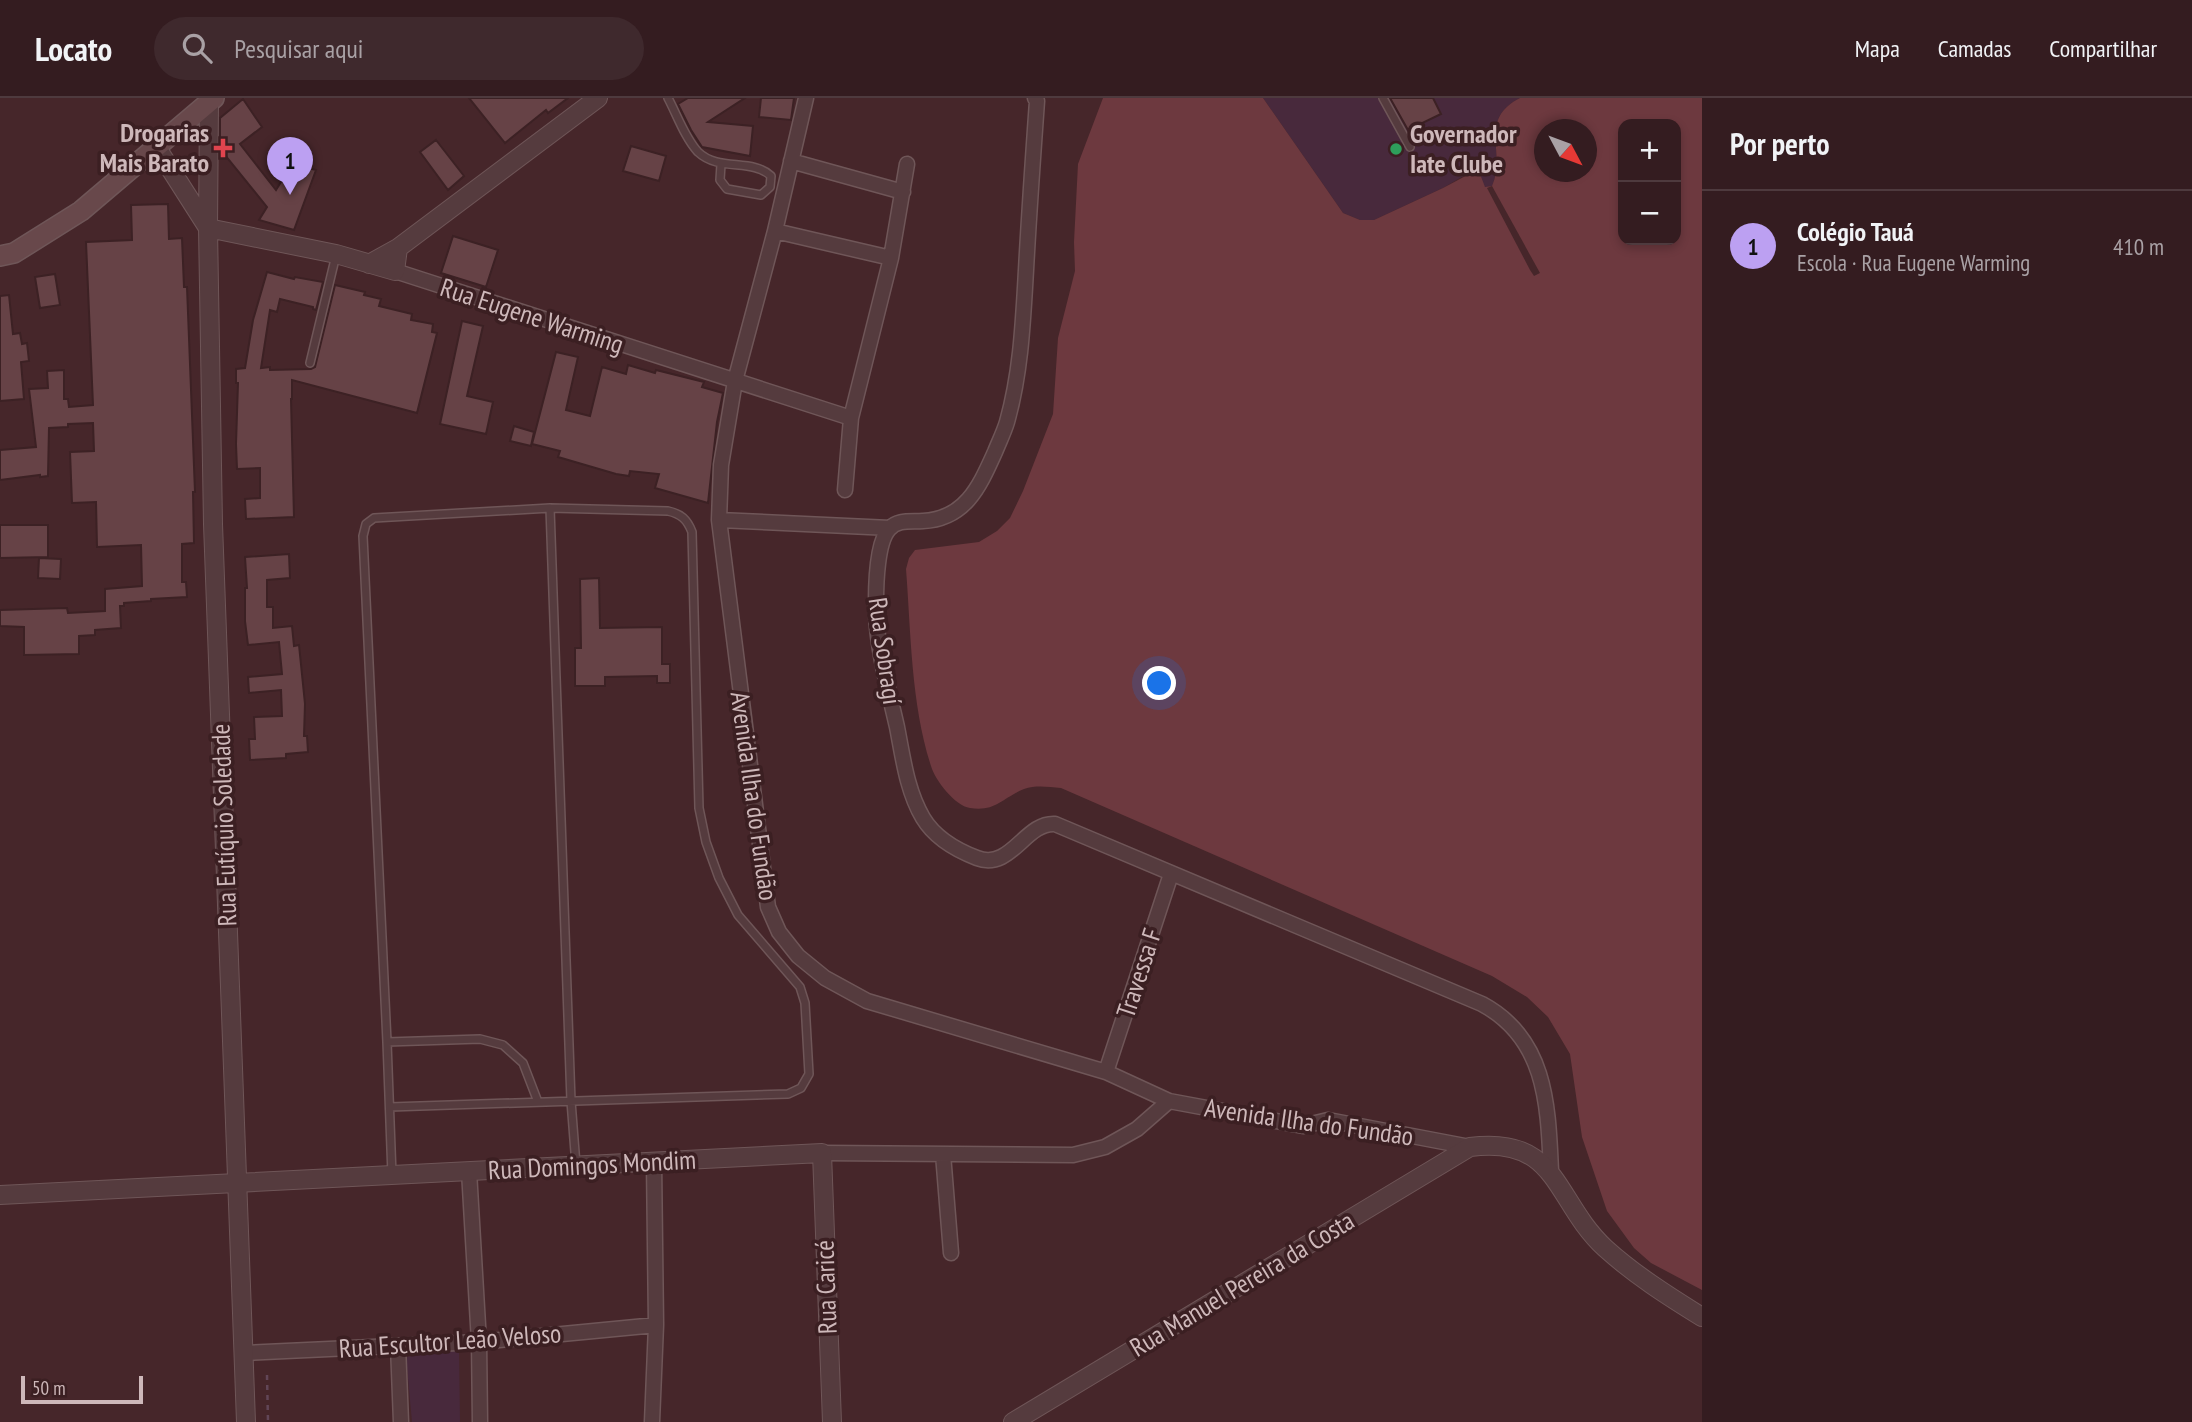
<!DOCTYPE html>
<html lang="pt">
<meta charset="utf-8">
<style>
:root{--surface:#341c20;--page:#3f292d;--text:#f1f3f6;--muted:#a9a1a5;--line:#4e3a3e;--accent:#bca0f2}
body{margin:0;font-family:"PT Sans Narrow",sans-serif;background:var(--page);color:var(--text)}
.controls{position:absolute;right:21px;top:21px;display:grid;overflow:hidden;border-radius:14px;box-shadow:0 4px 10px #0003}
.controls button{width:63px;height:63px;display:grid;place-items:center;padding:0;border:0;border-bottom:2px solid var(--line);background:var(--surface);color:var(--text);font:35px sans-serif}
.compass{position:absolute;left:1534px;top:21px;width:63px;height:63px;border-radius:50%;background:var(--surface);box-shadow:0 4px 10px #0003;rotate:131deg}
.scale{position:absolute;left:21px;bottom:18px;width:122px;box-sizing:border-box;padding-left:7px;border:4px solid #ceb8ba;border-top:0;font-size:19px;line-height:24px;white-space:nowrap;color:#ceb8ba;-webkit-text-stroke:5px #3b1f22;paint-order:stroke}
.you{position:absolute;left:1160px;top:586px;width:24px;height:24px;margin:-18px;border:5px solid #fff;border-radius:50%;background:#1a73e8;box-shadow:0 0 0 10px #1a73e833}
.badge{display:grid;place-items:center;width:46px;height:46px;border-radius:50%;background:var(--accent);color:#111;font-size:23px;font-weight:700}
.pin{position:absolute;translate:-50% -58px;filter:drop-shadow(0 2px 4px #0008)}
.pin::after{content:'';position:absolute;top:37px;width:24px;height:21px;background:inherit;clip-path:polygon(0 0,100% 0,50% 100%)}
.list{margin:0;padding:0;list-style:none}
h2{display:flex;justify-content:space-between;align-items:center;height:91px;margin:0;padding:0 28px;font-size:30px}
h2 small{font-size:23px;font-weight:400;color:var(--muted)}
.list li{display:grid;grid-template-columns:46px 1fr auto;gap:21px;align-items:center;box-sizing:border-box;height:112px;padding:0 28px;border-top:2px solid var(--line)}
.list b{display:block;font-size:26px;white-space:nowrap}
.list p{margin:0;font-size:23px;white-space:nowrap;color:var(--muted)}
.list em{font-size:23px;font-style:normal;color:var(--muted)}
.icon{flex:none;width:38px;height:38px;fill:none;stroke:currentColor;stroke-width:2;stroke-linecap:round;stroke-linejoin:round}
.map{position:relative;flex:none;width:1702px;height:1324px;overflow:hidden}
header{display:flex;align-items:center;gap:42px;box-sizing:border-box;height:98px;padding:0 35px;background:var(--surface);border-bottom:2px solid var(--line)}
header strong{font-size:33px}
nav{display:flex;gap:38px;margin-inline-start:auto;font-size:24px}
.search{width:490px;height:63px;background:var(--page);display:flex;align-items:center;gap:18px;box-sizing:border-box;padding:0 24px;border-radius:38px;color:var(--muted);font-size:26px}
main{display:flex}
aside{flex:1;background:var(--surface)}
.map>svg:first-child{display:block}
.green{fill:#48293c}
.water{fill:#6d393f;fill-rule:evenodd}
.pier{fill:#46262a}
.building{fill:#664246;stroke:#3c2124;stroke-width:2}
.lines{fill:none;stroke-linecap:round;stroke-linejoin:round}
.service-casing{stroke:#6f5658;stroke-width:10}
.minor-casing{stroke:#6f5658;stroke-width:17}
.tertiary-casing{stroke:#6f5658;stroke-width:20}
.secondary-casing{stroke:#6f5658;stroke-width:22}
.path{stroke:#624657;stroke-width:2.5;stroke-dasharray:5 5;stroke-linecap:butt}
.service{stroke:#553b3e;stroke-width:7}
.minor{stroke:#553b3e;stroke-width:14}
.tertiary{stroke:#553b3e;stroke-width:18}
.secondary{stroke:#68484b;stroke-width:19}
.health-dot{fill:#e0444e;stroke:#3b1f22;stroke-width:2.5}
.leisure-dot{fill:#2e9e5b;stroke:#3b1f22;stroke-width:2.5}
.labels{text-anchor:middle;stroke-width:7;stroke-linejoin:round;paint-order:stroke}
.poi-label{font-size:26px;font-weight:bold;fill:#ceb8ba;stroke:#3b1f22;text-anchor:end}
.street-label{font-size:26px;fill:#ceb8ba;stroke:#3b1f22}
</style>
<header>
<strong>Locato</strong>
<div class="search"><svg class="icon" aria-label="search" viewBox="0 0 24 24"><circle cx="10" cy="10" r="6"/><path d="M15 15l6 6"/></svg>Pesquisar aqui</div>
<nav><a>Mapa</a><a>Camadas</a><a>Compartilhar</a></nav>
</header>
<main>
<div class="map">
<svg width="1702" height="1324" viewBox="0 0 1702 1324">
<rect width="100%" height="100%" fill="#46262a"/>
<path class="green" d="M 1263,0 L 1520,0 C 1477,22 1507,55 1492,88 L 1485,89 L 1468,75 L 1443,90 L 1374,122 L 1360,122 L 1343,115 Z
M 459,1250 L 460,1324 L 412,1324 L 406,1259 Z"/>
<path class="water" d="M 1103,0 L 1263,0 L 1343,115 L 1360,122 L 1374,122 L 1443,90 L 1475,73 L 1480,76 L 1485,89 L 1492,88 C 1507,55 1477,22 1520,0 L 1702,0 L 1702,1192 L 1651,1165 L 1634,1150 L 1607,1113 L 1582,1039 L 1570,956 L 1548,919 L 1527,899 L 1492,878 L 1061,690 C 1048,689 1036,687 1024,691 C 1002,700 996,714 970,710 C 955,708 935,682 931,668 C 911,606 911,536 906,471 L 909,460 L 915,452 L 979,444 L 997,433 L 1010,420 L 1023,393 L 1053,316 L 1058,240 L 1075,173 L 1074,144 L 1078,66 ZM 1623,26 L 1676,26 L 1676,142 L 1623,142 ZM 1545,32 L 1587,32 L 1587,74 L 1545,74 Z"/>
<path class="pier" d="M 1492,88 L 1540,175 L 1534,178 L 1530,172 L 1487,90 Z"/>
<path class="building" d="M 469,0 L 568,0 L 548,15 L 546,12 L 505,45 Z
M 688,0 L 745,0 L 708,24 L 753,28 L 750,58 L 702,49 L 691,32 L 678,6 Z
M 761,0 L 794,0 L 791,22 L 759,19 Z
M 1390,0 L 1433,0 L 1441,16 L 1408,32 Z
M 243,1 L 262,29 L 240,46 L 276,92 L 292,66 L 316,72 L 294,132 L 259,122 L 267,109 L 220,51 L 220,20 Z
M 436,42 L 464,78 L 448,92 L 420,54 Z
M 631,48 L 666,58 L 659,83 L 623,73 Z
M 168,106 L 169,141 L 182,140 L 184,189 L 187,189 L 195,394 L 193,394 L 194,445 L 182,446 L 182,484 L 186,484 L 187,499 L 151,501 L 151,503 L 124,505 L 124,508 L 120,508 L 121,530 L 95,532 L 95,537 L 79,538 L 79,556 L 24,557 L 24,529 L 0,528 L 0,512 L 67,510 L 68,515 L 105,513 L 105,491 L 142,488 L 141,447 L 97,449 L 96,404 L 72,405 L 70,354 L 94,353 L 93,325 L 68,326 L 68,329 L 49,330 L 48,378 L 40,379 L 40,377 L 0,382 L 0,352 L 36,349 L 29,291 L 48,290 L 47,273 L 64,272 L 64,301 L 68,301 L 69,309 L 93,307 L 86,144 L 132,142 L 131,107 Z
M 453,138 L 498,152 L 486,189 L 441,175 Z
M 267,174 L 294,181 L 295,179 L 323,184 L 316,212 L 313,211 L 313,209 L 280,201 L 277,214 L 270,212 L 261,270 L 270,269 L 270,272 L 311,271 L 315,269 L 335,187 L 365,194 L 364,197 L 381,201 L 379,208 L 412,216 L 411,222 L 433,226 L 432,234 L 437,235 L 417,315 L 292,282 L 292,301 L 291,301 L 294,419 L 246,421 L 245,401 L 260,400 L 260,370 L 237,371 L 236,346 L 238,285 L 236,285 L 236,271 L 245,270 L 253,222 Z
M 55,176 L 60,207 L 40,210 L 35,179 Z
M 9,197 L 13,236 L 20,235 L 22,246 L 27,245 L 29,263 L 21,264 L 24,301 L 0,303 L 0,198 Z
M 462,223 L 483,228 L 467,298 L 493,304 L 486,336 L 440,326 Z
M 556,254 L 578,259 L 566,312 L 590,318 L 602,269 L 626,276 L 628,267 L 655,275 L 656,272 L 704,284 L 702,289 L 723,295 L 717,324 L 708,405 L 655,390 L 659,376 L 630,373 L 629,378 L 616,376 L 558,359 L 560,353 L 532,346 Z
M 514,328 L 534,334 L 531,348 L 510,343 Z
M 0,427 L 48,427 L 48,459 L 0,460 Z
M 289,456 L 290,480 L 267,482 L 267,509 L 273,509 L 273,530 L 292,528 L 294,548 L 299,547 L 305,606 L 304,638 L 307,638 L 308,654 L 286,656 L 286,660 L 250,662 L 249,641 L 255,641 L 254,619 L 282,618 L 281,592 L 249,595 L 248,579 L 282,576 L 279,544 L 248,547 L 245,523 L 245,490 L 247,490 L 245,459 Z
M 39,460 L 61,461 L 60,481 L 38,480 Z
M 599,480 L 600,530 L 662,529 L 662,566 L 670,566 L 670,585 L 657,585 L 657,578 L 605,579 L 605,588 L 575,588 L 575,550 L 581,550 L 580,481 Z"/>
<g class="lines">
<defs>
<path id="service" d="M 668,0 C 677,17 685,40 698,54 C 719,74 752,60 771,78 L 770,89 L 761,97 L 727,91 L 720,82 L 721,66
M 1383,0 L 1410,49
M 310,265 L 336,157
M 550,410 L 571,1003 L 576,1067
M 387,944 L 480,941 L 503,947 L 523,965 L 538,1004
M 390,1009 L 788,996 L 801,990 L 809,976 L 805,905 L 800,889 L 738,817 L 719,780 L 706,744 L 699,710 L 692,434 C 687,421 681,416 668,413 L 550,410 L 374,420 L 366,426 L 363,438 L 387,944 L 392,1077"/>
<path id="minor" d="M 806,0 L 775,133 L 735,283 L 721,367 L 719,422 L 768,809 L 779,834 L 798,858 L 825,880 L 867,903 L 1106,974 L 1169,1003 L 1303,1028 L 1328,1022 L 1470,1049
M 1035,0 L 1037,3 C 1033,59 1029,116 1026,172 C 1023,224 1021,274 1007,324 C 1004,334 999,344 995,354 C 980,387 966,421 923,423 C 911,424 898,421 889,431 C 877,444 876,486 876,504 C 875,545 888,589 897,629 C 903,660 907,693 923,720 C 935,740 956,752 977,760 C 1011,773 1025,724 1055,726 L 1482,906 C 1547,941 1548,1008 1551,1073
M 791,63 L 903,94
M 775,133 L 891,160
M 395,173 L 851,320
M 845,392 L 851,320 L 891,160 L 907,66
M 719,422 L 890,430
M 1106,974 L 1171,776
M 822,1055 L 1073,1057 L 1105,1049 L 1137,1031 L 1169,1003
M 943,1056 L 951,1155
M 469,1073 L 479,1244 L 480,1324
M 398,1248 L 401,1324
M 243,1255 L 479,1244 L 656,1227
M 652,1324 L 656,1227 L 654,1064"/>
<path id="tertiary" d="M 209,5 L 208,130 L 213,426 L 246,1324
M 157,50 L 208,130
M 208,130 L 336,156 L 395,173 L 398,150
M 369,166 L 398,150 L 598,0
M 0,1097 L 822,1055 L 832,1324
M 1013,1324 L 1470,1049 C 1559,1037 1554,1103 1605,1150 C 1635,1177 1668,1198 1702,1219"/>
<path id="secondary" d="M 0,158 L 14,155 L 81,113 L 214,0"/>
</defs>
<use href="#service" class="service-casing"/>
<use href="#minor" class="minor-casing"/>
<use href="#tertiary" class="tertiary-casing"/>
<use href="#secondary" class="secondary-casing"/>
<path class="path" d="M 267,1277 L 268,1324"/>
<use href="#service" class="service"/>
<use href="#minor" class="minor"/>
<use href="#tertiary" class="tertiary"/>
<use href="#secondary" class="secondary"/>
</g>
<path class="health-dot" d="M219.5 39.5h7v7h7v7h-7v7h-7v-7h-7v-7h7z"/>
<circle class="leisure-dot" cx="1396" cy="51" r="7"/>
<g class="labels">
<g class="poi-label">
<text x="209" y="44">Drogarias<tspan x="209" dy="30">Mais Barato</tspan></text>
<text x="1410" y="45" text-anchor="start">Governador<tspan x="1410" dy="30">Iate Clube</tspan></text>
</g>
<g class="street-label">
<text transform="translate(532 218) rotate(18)" y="9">Rua Eugene Warming</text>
<text transform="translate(885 553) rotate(82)" y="9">Rua Sobragí</text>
<text transform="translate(754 698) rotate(82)" y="9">Avenida Ilha do Fundão</text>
<text transform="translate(224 727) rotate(-92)" y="9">Rua Eutíquio Soledade</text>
<text transform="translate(1139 875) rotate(-72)" y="9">Travessa F</text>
<text transform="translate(1309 1024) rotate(8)" y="9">Avenida Ilha do Fundão</text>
<text transform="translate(592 1067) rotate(-3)" y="9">Rua Domingos Mondim</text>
<text transform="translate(1242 1186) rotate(-31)" y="9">Rua Manuel Pereira da Costa</text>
<text transform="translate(826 1189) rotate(-92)" y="9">Rua Caricé</text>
<text transform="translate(450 1243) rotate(-4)" y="9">Rua Escultor Leão Veloso</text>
</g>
</g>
</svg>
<div class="controls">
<button>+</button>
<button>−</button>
</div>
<svg class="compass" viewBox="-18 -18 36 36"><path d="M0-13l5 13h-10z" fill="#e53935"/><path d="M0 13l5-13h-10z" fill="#a9a1a5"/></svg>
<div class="scale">50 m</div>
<div class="you"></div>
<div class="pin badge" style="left:290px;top:97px">1</div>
</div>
<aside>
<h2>Por perto<small></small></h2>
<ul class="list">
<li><span class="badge">1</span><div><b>Colégio Tauá</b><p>Escola · Rua Eugene Warming</p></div><em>410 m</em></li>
</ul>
</aside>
</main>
